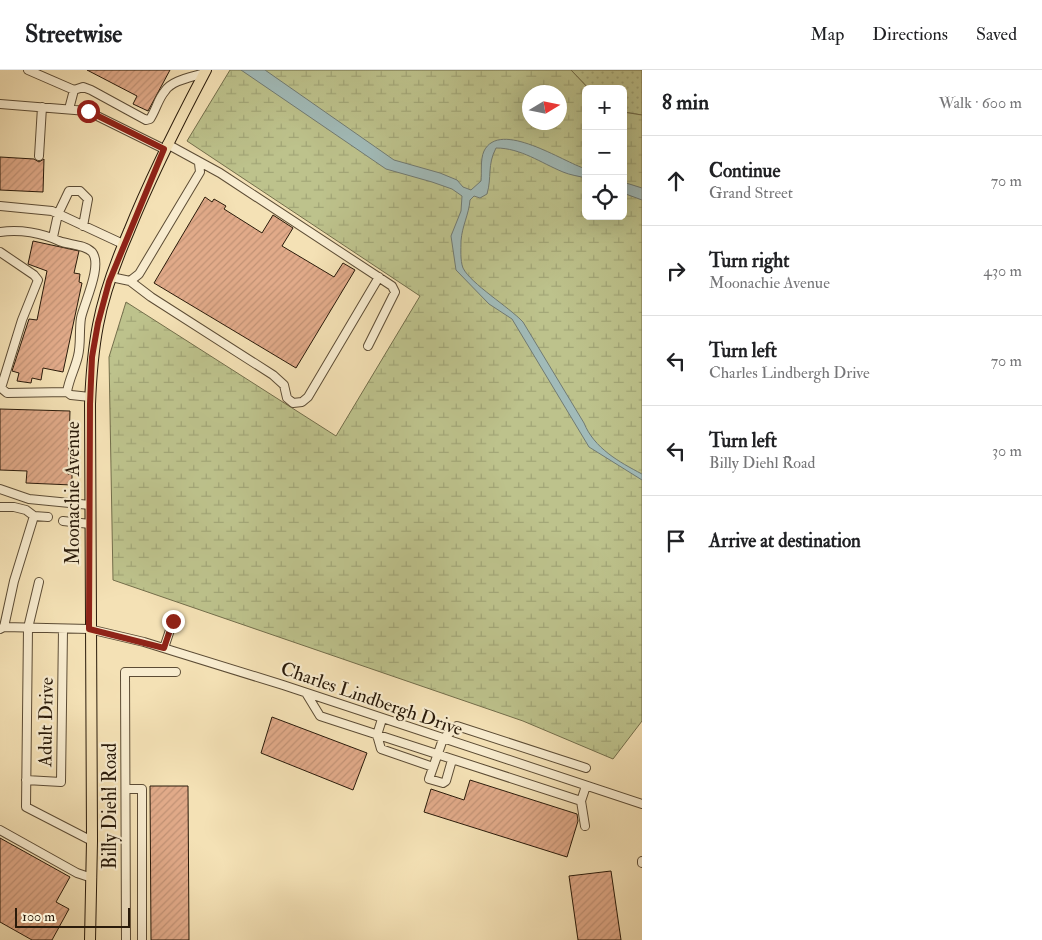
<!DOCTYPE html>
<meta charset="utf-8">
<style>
:root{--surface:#fff;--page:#f2f2f2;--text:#202124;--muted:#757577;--line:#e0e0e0}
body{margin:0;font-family:"IM FELL Double Pica",serif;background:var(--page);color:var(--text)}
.controls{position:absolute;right:15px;top:15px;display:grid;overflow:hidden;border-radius:8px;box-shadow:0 5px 20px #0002}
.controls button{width:45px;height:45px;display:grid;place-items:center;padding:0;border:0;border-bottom:1px solid var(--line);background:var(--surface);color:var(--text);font:25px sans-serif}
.compass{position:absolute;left:522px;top:15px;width:45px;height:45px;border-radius:50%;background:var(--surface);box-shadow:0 5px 20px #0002;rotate:80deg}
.scale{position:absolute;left:15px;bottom:12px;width:115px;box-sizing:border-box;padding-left:5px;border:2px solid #291a0a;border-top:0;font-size:14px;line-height:18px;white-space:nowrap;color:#291a0a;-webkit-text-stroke:4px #f8eccf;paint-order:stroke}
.stop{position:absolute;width:15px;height:15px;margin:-11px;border:4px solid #8f2418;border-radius:50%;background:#fff}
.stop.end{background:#8f2418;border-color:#fff;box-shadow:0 1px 5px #0008}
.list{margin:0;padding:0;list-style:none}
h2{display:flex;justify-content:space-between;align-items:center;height:65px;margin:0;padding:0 20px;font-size:21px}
h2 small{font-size:16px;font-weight:400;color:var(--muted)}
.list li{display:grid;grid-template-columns:32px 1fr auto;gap:15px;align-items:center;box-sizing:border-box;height:90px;padding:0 20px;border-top:1px solid var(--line)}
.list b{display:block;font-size:19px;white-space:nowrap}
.list p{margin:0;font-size:16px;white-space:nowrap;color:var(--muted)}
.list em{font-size:16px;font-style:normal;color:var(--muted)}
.icon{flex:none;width:28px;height:28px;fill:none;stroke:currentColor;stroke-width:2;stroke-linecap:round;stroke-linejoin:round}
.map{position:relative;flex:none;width:642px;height:870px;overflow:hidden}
header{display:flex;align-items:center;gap:30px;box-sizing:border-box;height:70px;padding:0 25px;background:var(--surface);border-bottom:1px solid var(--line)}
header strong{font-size:24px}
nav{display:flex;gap:28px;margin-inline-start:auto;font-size:18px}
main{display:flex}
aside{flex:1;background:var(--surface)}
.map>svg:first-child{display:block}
.grass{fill:url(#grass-dots);stroke:#736e4b}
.wetland{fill:url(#wetland-marsh);stroke:#736e4b;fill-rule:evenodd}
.water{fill:#a1bbb9;stroke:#717b73}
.building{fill:url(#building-hatch);stroke:#291a0a}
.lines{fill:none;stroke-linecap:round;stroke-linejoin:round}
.minor-casing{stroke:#5c4c35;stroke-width:10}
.major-casing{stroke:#291a0a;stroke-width:12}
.minor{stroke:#f8eccf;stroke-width:8}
.major{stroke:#f4e1b5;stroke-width:10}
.route{stroke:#8f2418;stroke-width:6}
.labels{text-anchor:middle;stroke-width:4.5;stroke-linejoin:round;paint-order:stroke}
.street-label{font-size:19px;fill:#291a0a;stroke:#f8eccf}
</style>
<header>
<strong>Streetwise</strong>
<nav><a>Map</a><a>Directions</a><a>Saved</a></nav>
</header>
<main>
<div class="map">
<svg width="642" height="870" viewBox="0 0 642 870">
<defs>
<pattern id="grass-dots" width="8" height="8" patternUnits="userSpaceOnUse" patternTransform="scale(1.25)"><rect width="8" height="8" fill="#bdc28c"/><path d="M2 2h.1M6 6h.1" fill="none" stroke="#a2a677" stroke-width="1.8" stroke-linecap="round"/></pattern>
<pattern id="wetland-marsh" width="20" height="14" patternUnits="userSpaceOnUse" patternTransform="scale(1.25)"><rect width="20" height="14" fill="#bdc28c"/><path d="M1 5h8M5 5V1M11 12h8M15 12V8" fill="none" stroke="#a2a677"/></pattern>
<pattern id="building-hatch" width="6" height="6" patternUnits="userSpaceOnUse" patternTransform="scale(1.25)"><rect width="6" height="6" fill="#e1aa89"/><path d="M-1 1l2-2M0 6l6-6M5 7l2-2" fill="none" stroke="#c19275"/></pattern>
</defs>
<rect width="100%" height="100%" fill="#f4e1b5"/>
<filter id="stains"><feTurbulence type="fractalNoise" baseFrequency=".004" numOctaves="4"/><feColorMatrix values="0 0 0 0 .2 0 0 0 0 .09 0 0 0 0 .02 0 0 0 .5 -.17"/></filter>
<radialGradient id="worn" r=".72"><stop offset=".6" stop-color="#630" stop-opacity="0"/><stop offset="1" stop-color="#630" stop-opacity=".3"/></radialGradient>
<path class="grass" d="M 571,0 L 642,0 L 642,45 L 623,42 L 623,19 L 589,19 Z"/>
<path class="wetland" d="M 230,0 L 571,0 L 589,19 L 586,19 L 586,146 L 623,146 L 623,42 L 642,45 L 642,651 L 613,689 L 523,651 L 113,510 L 109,287 L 126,232 L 336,366 L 420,226 L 187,71 ZM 530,22 L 560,22 L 560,52 L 530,52 Z"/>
<path class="water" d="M 241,0 L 265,0 L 394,90 L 440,103 L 457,110 L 463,117 L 471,120 L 481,111 C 482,102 480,90 484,81 C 500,49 563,92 586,99 L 586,108 C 578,106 570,105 563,102 C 541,93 521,78 496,78 C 487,95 492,107 487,124 L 480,128 L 474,126 L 470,130 C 469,144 462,156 461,171 C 461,179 460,190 463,198 C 471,214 509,237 523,252 L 584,353 C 594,378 619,392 642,404 L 642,410 L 589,377 L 512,249 L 489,234 L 456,200 L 451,166 L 461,141 L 462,126 L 452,119 L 432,112 L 386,99 Z
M 623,112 L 642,118 L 642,130 L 623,123 Z"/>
<path class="building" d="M 87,0 L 170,0 L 148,41 L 133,34 L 137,26 Z
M 0,87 L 34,89 L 39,92 L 44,89 L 43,122 L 0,120 Z
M 205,127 L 212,132 L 214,129 L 226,136 L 224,139 L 262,163 L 273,145 L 293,158 L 282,176 L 334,207 L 343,193 L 355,200 L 296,298 L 154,213 Z
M 33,171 L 79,181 L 74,203 L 80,204 L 79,212 L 82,213 L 63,302 L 43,298 L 41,310 L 32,308 L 31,313 L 17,311 L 19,303 L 12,301 L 29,249 L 37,250 L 47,201 L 28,194 Z
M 0,339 L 70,341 L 68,404 L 72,404 L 72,415 L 26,413 L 27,401 L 0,400 Z
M 272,647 L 367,683 L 353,720 L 261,683 Z
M 470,710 L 577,744 L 578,751 L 567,787 L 424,742 L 431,719 L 464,730 Z
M 150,716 L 188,716 L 189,870 L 151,870 Z
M 0,768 L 70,807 L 56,832 L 69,839 L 52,870 L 32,870 L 0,852 Z
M 611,801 L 621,870 L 578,870 L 569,806 Z"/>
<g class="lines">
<defs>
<path id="minor" d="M 28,0 L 74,20 L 83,17 L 91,20 L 146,50 L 150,49 C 156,40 158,29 165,21 C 172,10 193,7 204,3
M 0,34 L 87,41 L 164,79
M 69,39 L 74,20
M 167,74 L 220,103 L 392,216 L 395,222 L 368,276
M 39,86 L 42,37
M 0,136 L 52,141 L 123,174
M 0,162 C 20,159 42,163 59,171 C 69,175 84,174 92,182 C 103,195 84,233 81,248 C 79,261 81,274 78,286 C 75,299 69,309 67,322
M 53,167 L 58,144 L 69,121 L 80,121 L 88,129 L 83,156
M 0,182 L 34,205 L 38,210 L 22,250 L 1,318 L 7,323 L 67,322 L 71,325 L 90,327
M 111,207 L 130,211 L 139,204 L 200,102 L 199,93
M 130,211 L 151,227 L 273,305 L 284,315 L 287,328 L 293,333 L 302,332 L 308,327 L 379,207
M 0,419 L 29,429 L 90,435
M 0,437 L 14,437 L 26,440 L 34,446 L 48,447
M 63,451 L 90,454
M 39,512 L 28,558 L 26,737 L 92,771
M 4,557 L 14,511 L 34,446
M 0,559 L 4,557 L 89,559 L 144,572 L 283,615 L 642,734
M 164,578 L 173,551
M 306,623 L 320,646 L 581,731
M 382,649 L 377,665 L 381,679 L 433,697
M 452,690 L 446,711 L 443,713 L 429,709 L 443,669 L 457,656 L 586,698
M 26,710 L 61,712 L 63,559
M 126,719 L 142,719 L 142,870
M 585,756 L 581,731 L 586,716
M 0,760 L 77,803 L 92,808
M 642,791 L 642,793
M 126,870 L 125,602 L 176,602"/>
<path id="major" d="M 90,870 L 92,771 L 90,334 C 91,308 93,281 98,255 C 104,223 116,191 129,161 C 151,106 178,53 206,0"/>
</defs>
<use href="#minor" class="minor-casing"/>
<use href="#major" class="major-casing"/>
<use href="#minor" class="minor"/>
<use href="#major" class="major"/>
</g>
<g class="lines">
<path class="route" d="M 88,41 L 164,79 L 109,212 L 98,253 L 92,287 L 90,334 L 89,559 L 164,578 L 173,551"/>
</g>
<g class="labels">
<g class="street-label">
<text transform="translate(72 423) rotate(-90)" y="7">Moonachie Avenue</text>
<text transform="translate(372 628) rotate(19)" y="7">Charles Lindbergh Drive</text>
<text transform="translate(45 652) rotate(-89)" y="7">Adult Drive</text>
<text transform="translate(109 736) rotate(-90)" y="7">Billy Diehl Road</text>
</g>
</g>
<rect width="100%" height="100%" filter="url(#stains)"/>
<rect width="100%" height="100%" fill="url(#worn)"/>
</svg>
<div class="controls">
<button>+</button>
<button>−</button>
<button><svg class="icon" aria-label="locate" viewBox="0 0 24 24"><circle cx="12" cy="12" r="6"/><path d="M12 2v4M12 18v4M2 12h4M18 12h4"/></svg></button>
</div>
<svg class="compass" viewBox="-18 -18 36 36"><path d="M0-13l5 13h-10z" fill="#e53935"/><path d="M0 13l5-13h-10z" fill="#757577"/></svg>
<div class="scale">100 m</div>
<div class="stop" style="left:88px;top:41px"></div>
<div class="stop end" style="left:173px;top:551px"></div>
</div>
<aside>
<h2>8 min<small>Walk · 600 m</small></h2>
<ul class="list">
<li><svg class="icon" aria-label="ahead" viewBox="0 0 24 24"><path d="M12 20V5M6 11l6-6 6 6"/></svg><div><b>Continue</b><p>Grand Street</p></div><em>70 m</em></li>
<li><svg class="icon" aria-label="right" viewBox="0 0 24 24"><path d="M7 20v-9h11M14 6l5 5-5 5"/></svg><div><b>Turn right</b><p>Moonachie Avenue</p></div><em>430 m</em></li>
<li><svg class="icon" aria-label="left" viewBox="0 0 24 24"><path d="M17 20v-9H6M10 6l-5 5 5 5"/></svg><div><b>Turn left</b><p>Charles Lindbergh Drive</p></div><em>70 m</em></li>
<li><svg class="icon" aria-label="left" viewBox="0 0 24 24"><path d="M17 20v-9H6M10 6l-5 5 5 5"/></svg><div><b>Turn left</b><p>Billy Diehl Road</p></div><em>30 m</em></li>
<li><svg class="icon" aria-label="arrive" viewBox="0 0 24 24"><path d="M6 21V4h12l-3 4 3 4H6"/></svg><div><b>Arrive at destination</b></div></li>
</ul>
</aside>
</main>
